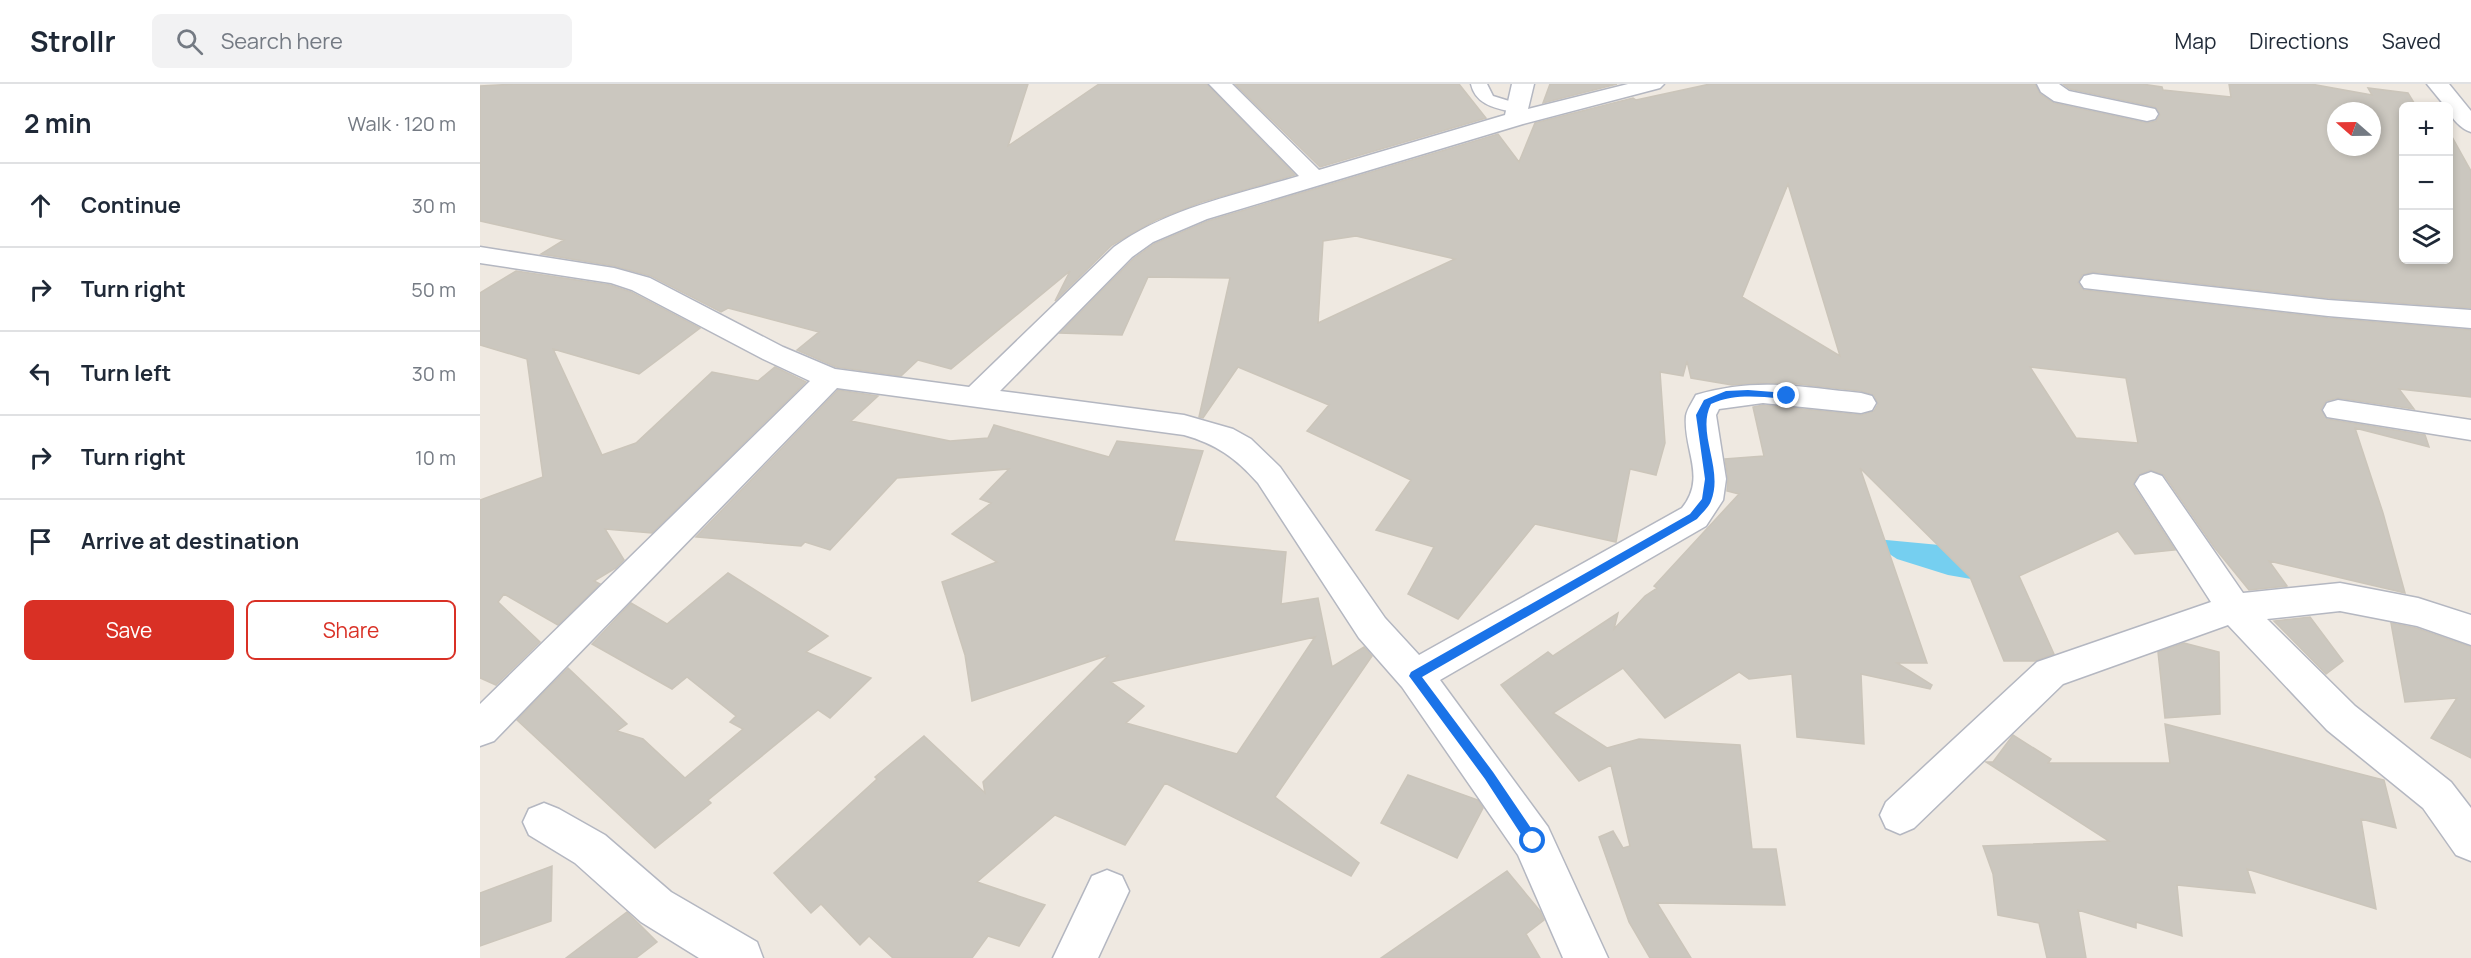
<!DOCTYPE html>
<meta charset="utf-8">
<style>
:root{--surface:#fff;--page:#f2f2f3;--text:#1f2937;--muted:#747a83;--line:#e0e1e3;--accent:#d93025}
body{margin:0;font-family:Manrope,sans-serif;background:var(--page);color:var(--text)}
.controls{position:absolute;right:18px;top:18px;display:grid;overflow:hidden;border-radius:9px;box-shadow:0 3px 9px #0003}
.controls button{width:54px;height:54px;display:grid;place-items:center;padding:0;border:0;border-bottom:2px solid var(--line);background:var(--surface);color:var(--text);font:30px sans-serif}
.compass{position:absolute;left:1847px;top:18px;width:54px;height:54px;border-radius:50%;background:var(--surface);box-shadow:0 3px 9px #0003;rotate:290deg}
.stop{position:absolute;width:18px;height:18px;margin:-14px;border:4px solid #1a73e8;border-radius:50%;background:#fff}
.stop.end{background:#1a73e8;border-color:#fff;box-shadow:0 2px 6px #0008}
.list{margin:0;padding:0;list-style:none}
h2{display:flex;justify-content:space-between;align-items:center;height:78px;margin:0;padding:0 24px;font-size:26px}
h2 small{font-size:20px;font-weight:400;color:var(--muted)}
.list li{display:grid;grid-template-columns:39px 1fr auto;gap:18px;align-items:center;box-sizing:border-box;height:84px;padding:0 24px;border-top:2px solid var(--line)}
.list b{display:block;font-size:22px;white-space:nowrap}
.list em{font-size:20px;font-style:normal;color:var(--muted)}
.actions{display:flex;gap:12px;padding:18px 24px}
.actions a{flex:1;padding:14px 0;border:2px solid var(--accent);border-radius:9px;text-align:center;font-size:21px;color:var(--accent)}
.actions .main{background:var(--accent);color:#fff}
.icon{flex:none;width:33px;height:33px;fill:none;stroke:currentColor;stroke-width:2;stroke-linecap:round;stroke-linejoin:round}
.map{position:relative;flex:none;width:1991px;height:874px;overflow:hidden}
header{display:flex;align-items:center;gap:36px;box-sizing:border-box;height:84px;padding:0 30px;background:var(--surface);border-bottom:2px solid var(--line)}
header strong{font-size:28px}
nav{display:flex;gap:33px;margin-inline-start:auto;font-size:21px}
.search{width:420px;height:54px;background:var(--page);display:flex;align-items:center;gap:15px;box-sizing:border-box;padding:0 21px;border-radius:9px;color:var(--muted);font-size:22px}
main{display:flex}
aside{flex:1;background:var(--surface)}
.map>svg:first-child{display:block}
.water{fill:#75cff0}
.building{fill:#cbc7bf;stroke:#cbc5ba;stroke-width:1.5;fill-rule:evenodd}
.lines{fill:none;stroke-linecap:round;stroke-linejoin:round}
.service-casing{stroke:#b4b7c1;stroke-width:3}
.minor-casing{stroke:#b4b7c1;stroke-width:3}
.tertiary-casing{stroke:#b4b7c1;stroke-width:3}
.service{fill:#fff;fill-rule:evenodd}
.minor{fill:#fff;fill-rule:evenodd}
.tertiary{fill:#fff;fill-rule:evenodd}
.route{fill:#1a73e8}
</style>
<header>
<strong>Strollr</strong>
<div class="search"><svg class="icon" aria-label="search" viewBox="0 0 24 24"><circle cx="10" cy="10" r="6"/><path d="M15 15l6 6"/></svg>Search here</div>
<nav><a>Map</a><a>Directions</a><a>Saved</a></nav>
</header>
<main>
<aside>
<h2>2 min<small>Walk · 120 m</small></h2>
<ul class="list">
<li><svg class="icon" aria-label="ahead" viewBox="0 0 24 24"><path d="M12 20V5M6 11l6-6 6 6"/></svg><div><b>Continue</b></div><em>30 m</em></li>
<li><svg class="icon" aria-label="right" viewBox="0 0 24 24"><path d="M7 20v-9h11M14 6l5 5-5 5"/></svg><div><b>Turn right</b></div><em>50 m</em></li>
<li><svg class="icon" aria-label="left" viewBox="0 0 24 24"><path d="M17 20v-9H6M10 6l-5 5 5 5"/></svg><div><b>Turn left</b></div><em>30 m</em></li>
<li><svg class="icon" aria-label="right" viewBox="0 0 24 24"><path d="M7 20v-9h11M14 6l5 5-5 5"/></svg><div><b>Turn right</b></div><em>10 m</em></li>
<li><svg class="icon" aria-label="arrive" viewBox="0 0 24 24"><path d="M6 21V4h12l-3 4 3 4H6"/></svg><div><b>Arrive at destination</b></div></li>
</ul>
<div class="actions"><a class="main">Save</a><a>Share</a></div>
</aside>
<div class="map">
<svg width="1991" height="874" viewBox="0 0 1991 874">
<rect width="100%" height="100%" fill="#efe9e1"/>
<path class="water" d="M 1385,454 L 1470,462 L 1491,474 L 1491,495 L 1468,491 L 1417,475 Z"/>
<path class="building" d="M 36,0 L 548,0 L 528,62 L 619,0 L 727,0 L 815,91 L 722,118 L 676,136 L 632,161 L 575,217 L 590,187 L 471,285 L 438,276 L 421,292 L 356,283 L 317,266 L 339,248 L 248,224 L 241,228 L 171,192 L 134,182 L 61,170 L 84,156 L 0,137 L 0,2 Z
M 755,0 L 979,0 L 1006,34 L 840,83 Z
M 1070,0 L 1137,0 L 1063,19 Z
M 1230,0 L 1555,0 L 1560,10 L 1574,19 L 1667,39 L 1676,37 L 1680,31 L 1675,23 L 1590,5 L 1583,0 L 1662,0 L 1682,3 L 1683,6 L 1751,13 L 1749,0 L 1831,0 L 1892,11 L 1888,4 L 1928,9 L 1936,22 L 1923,22 L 1923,176 L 1968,176 L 1968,52 L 1972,53 L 1991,87 L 1991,224 L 1848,214 L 1613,188 L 1602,191 L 1598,199 L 1604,206 L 1848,234 L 1991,246 L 1991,313 L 1919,305 L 1934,325 L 1858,314 L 1846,317 L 1841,325 L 1847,335 L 1945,351 L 1949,363 L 1875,344 L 1903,429 L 1925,509 L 1789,477 L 1807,502 L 1769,506 L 1734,463 L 1684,391 L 1670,386 L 1658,391 L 1653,401 L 1695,466 L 1655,470 L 1638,447 L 1539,492 L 1574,570 L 1555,577 L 1524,577 L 1490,493 L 1380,384 L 1447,579 L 1417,579 L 1452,601 L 1450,605 L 1381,590 L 1384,660 L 1317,653 L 1312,590 L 1269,595 L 1259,588 L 1185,634 L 1143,584 L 1073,629 L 1127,664 L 1159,655 L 1260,661 L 1272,765 L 1296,765 L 1305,821 L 1177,819 L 1211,874 L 1170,874 L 1149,838 L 1119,753 L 1133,747 L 1143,764 L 1150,762 L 1131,681 L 1099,697 L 1021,601 L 1068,568 L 1073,572 L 1138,529 L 1134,545 L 1165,512 L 1177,504 L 1174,502 L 1259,410 L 1247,407 L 1248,395 L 1245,375 L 1284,372 L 1273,323 L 1283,321 L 1382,331 L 1394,327 L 1398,320 L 1394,311 L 1381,307 L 1318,300 L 1279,299 L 1252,301 L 1211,294 L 1207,277 L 1203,292 L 1180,288 L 1185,359 L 1176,391 L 1150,385 L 1136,458 L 1055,440 L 978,535 L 928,510 L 954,463 L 896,446 L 931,396 L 827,347 L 849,321 L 758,283 L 723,334 L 719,333 L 750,194 L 668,193 L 642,251 L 580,249 L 653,175 L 674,160 L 728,137 L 1018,50 L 1039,78 L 1055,39 L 1153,14 L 1156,16 ZM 1856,27 L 1892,27 L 1892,63 L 1856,63 ZM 1308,100 L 1360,272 L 1262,213 ZM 876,152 L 975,175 L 838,239 L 843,157 ZM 1550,283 L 1646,294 L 1658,359 L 1596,354 Z
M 36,187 L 130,201 L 151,208 L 220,244 L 159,290 L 73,265 L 122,371 L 156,359 L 232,288 L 278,297 L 295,283 L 326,298 L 172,449 L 125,445 L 144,476 L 136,484 L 114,497 L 120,500 L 78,541 L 24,510 L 18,518 L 60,558 L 16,601 L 0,594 L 0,416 L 63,393 L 47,275 L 0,261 L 0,209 Z
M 358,306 L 398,312 L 371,337 L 470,357 L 508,354 L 514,341 L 629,373 L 637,357 L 723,367 L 694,457 L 806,468 L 801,520 L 838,514 L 852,583 L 884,563 L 892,572 L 795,713 L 879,779 L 871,792 L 685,699 L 645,761 L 575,731 L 497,798 L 565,821 L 539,862 L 508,852 L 492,874 L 413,874 L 389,852 L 380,861 L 341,820 L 331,829 L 294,789 L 397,695 L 395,693 L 444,652 L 505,709 L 503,698 L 629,571 L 492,617 L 485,571 L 462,498 L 517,478 L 472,450 L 511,419 L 500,415 L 529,385 L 417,394 L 350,466 L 325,458 L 321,462 L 216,453 ZM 835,553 L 757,670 L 646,639 L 664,622 L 631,598 Z
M 248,489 L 348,552 L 326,568 L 391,594 L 350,634 L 338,626 L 228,716 L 231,719 L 175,764 L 37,636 L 88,584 L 147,640 L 137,647 L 163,655 L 205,694 L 263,645 L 250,638 L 256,632 L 207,593 L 192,605 L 112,560 L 151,519 L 187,540 Z
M 1830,533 L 1863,577 L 1846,590 L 1794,537 Z
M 1911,539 L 1936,544 L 1991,563 L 1991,674 L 1951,654 L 1977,614 L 1925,618 Z
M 1704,559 L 1739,568 L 1740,630 L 1685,634 L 1678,568 Z
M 1685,640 L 1904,696 L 1916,744 L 1881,735 L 1896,825 L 1767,785 L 1775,809 L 1697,801 L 1702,852 L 1656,838 L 1656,844 L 1598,826 L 1606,874 L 1567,874 L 1559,839 L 1518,831 L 1513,790 L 1503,762 L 1629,757 L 1506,678 L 1513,678 L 1533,651 L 1571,675 L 1568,679 L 1690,679 Z
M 928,691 L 998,716 L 1003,724 L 977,774 L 901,739 Z
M 72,782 L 71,837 L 0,862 L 0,809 Z
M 1027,787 L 1060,827 L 1064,836 L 1046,850 L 1060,874 L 901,874 Z
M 147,828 L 177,858 L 156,874 L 86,874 Z"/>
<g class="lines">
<defs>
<path id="service" d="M 991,0 L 1007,0 L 1013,12 L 1042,21 L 1044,24 L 1036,29 C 1017,24 996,22 991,0 Z"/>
<path id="minor" d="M 729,0 L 752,0 L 839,86 L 1025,31 L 1032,0 L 1054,0 L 1048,25 L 1148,0 L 1184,0 L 1180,4 L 1043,40 L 727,135 L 673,158 L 652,173 L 520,307 L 704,331 L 753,345 L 771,355 L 800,383 L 905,534 L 939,571 L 1202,424 C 1227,393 1203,366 1206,332 C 1207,325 1213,317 1216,311 C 1276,293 1321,303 1381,309 L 1392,312 L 1396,319 L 1392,326 L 1381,329 L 1283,319 L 1239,325 L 1236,331 L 1246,395 L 1243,416 L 1226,442 L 960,596 L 1068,743 L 1128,874 L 1083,874 L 1038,771 L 922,603 L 879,554 L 778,399 C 756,374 736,360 704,351 L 357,304 L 14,657 L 0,662 L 0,620 L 330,297 L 283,275 L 152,206 L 131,199 L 0,179 L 0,163 L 134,184 L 170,194 L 303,263 L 355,285 L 489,303 L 634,163 C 688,124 756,111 819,92 Z
M 1557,0 L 1579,0 L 1589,7 L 1675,25 L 1678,30 L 1675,35 L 1667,37 L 1574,17 L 1561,8 Z
M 1613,190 L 1848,216 L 1991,226 L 1991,244 L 1848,232 L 1604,204 L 1600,198 L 1604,192 Z
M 1858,316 L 1991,336 L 1991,356 L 1847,333 L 1843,326 L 1847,319 Z
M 1671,388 L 1682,392 L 1763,509 L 1860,499 L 1938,514 L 1991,531 L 1991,561 L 1937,542 L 1860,527 L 1787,535 L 1875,622 L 1971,698 L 1991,724 L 1991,777 L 1976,771 L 1943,724 L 1847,646 L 1748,541 L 1583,600 L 1434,744 L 1420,750 L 1406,744 L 1400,731 L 1406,718 L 1557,578 L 1731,518 L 1655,400 L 1660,392 Z
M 64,719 L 79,725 L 125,751 L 191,808 L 277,858 L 283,874 L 219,874 L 161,838 L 95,779 L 49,751 L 43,738 L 49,725 Z
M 627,786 L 642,792 L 649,807 L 618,874 L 573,874 L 612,792 Z"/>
<path id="tertiary" d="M 1947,0 L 1969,0 L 1991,27 L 1991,48 C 1981,45 1969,33 1968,22 L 1965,22 Z"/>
</defs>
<use href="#service" class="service-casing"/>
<use href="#minor" class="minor-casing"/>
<use href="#tertiary" class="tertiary-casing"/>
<use href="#service" class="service"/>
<use href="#minor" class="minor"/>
<use href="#tertiary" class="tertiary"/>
</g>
<path class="route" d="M 1268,306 L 1307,309 L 1311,312 L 1307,315 C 1280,313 1256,309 1231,320 C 1216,349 1244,385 1231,417 C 1229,423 1221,430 1217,435 L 942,593 L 1013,688 L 1057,753 L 1059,757 L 1057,761 L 1048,761 L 1005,695 L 929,592 L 931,588 L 1210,430 L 1222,415 L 1225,395 L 1216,331 L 1224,316 L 1246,307 Z"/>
</svg>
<div class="controls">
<button>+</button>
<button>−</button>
<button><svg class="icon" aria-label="layers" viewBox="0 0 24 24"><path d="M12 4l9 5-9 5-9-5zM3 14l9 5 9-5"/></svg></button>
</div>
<svg class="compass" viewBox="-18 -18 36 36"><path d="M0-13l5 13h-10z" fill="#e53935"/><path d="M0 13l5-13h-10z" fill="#747a83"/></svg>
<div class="stop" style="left:1053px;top:757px"></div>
<div class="stop end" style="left:1307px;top:312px"></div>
</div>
</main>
